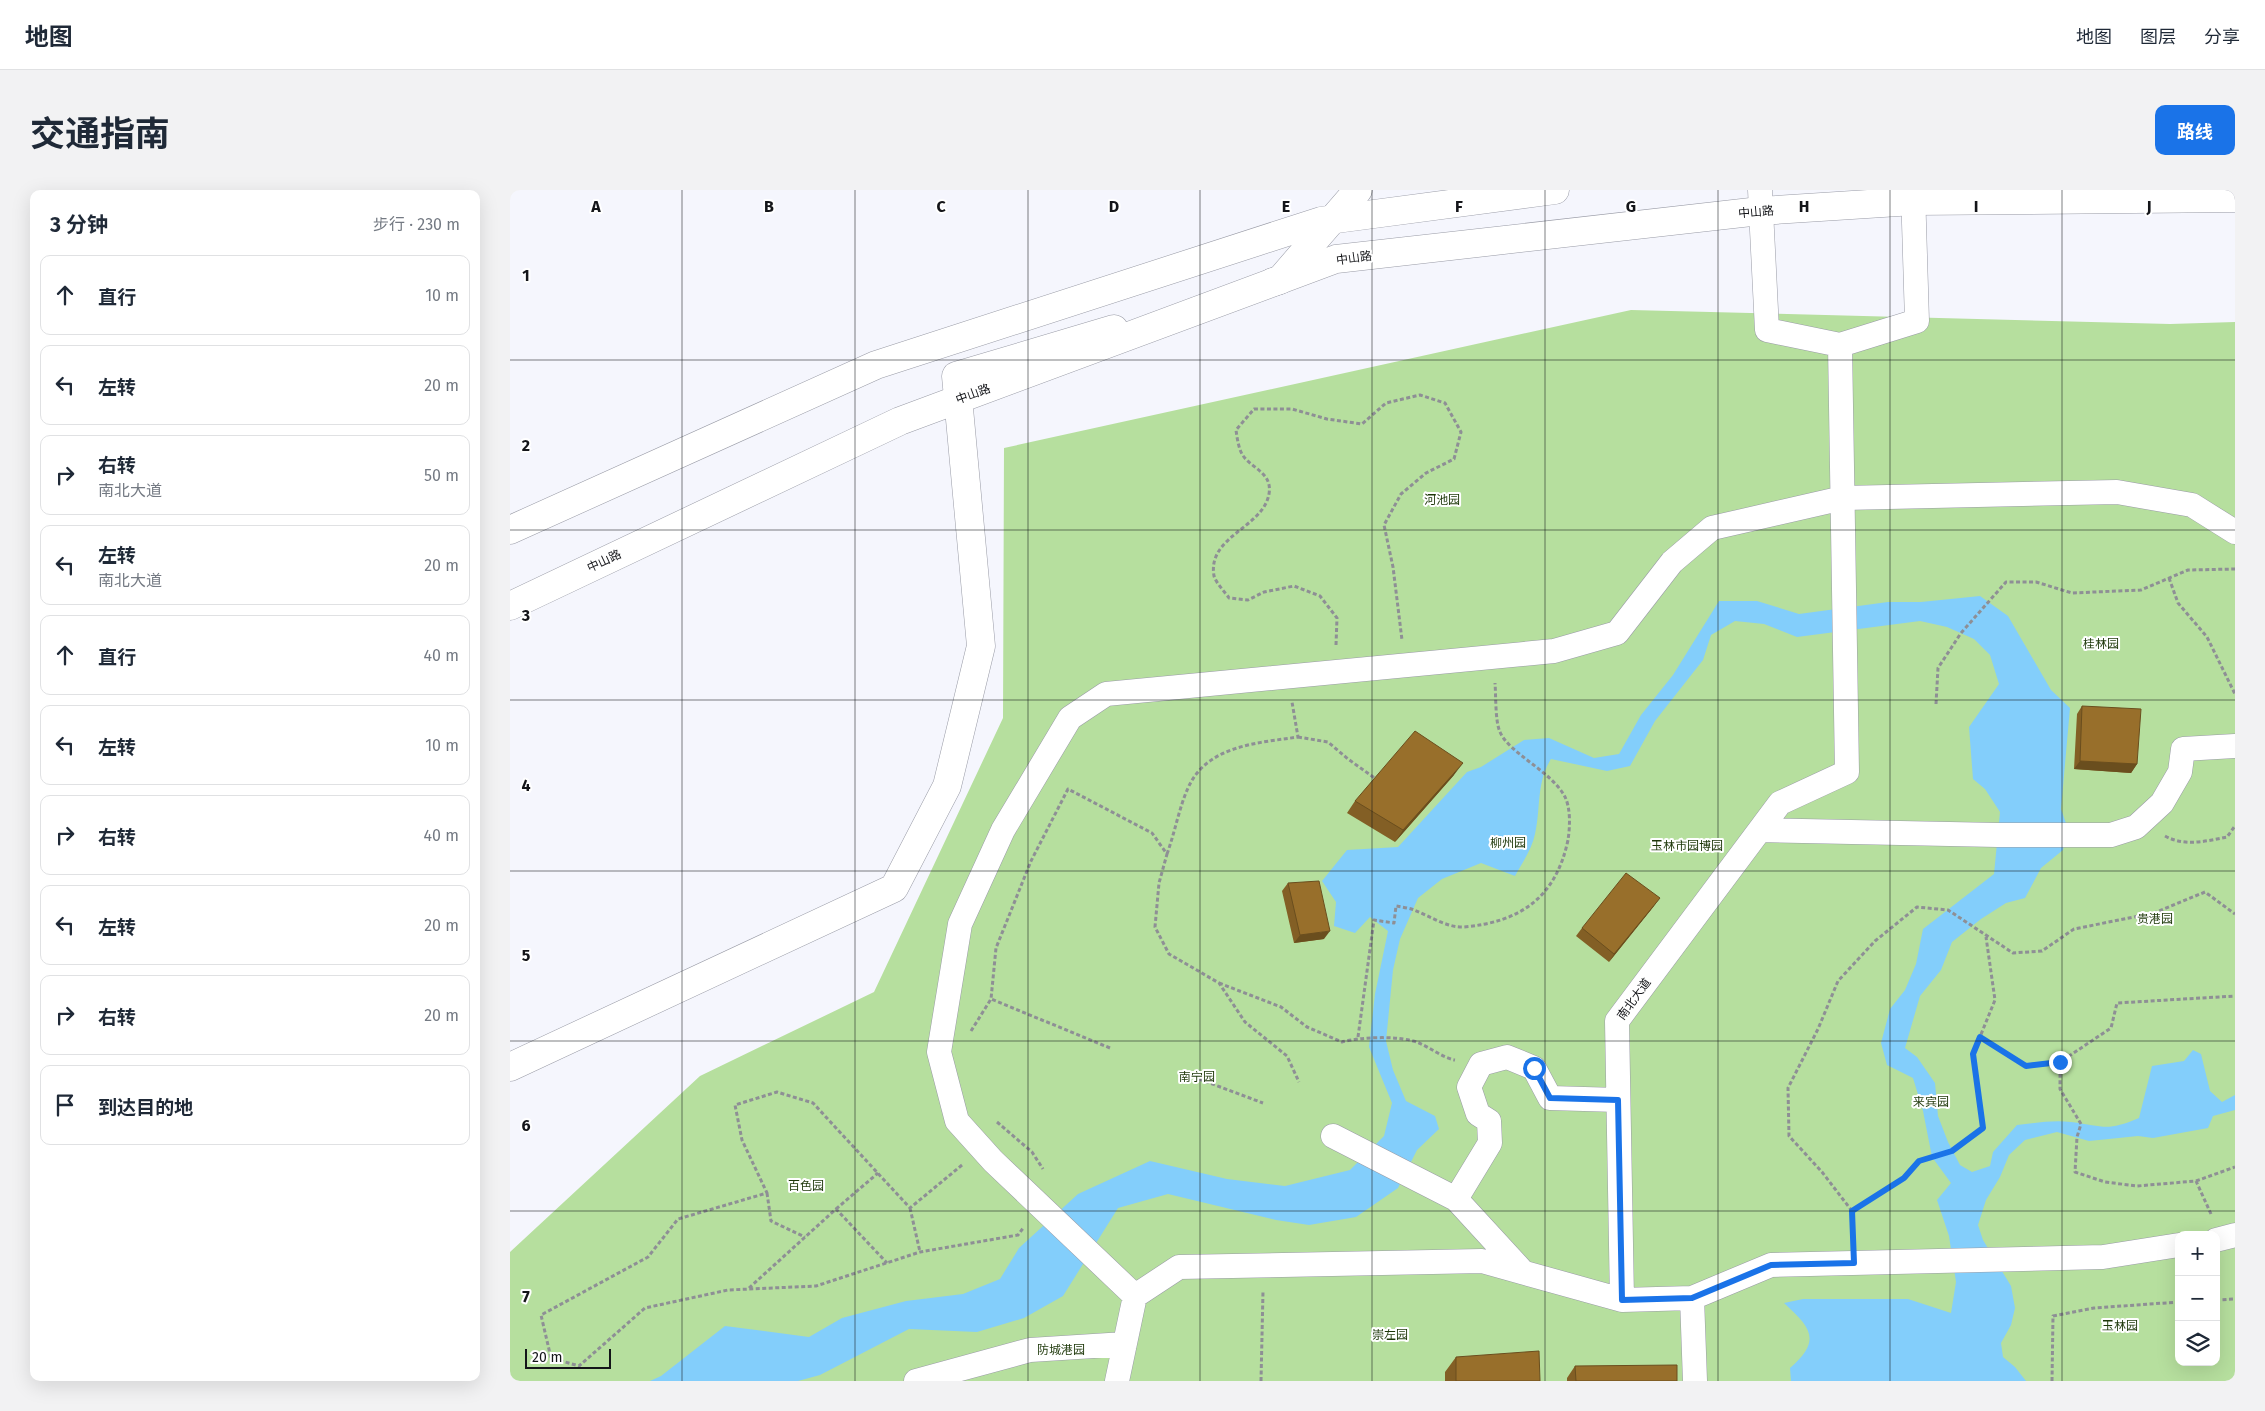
<!DOCTYPE html>
<html lang="zh">
<meta charset="utf-8">
<style>
:root{--surface:#fff;--page:#f2f2f3;--text:#1f2937;--muted:#747a83;--line:#e0e1e3;--accent:#1a73e8}
body{margin:0;font-family:"Fira Sans","Noto Sans SC",sans-serif;background:var(--page);color:var(--text)}
.controls{position:absolute;right:15px;bottom:15px;display:grid;overflow:hidden;border-radius:10px;box-shadow:0 5px 20px #0002}
.controls button{width:45px;height:45px;display:grid;place-items:center;padding:0;border:0;border-bottom:1px solid var(--line);background:var(--surface);color:var(--text);font:25px sans-serif}
.scale{position:absolute;left:15px;bottom:12px;width:86px;box-sizing:border-box;padding-left:5px;border:2px solid #141519;border-top:0;font-size:14px;line-height:18px;white-space:nowrap;color:#141519;-webkit-text-stroke:4px #fff;paint-order:stroke}
.stop{position:absolute;width:15px;height:15px;margin:-11px;border:4px solid #1a73e8;border-radius:50%;background:#fff}
.stop.end{background:#1a73e8;border-color:#fff;box-shadow:0 1px 5px #0008}
.list{margin:0;padding:0;list-style:none}
h2{display:flex;justify-content:space-between;align-items:center;height:65px;margin:0;padding:0 20px;font-size:21px}
h2 small{font-size:16px;font-weight:400;color:var(--muted)}
.list li{display:grid;grid-template-columns:32px 1fr auto;gap:15px;align-items:center;box-sizing:border-box;height:80px;margin:0 10px 10px;padding:0 10px;border:1px solid var(--line);border-radius:10px}
.list b{display:block;font-size:19px;white-space:nowrap}
.list p{margin:0;font-size:16px;white-space:nowrap;color:var(--muted)}
.list em{font-size:16px;font-style:normal;color:var(--muted)}
.icon{flex:none;width:28px;height:28px;fill:none;stroke:currentColor;stroke-width:2;stroke-linecap:round;stroke-linejoin:round}
.map{position:relative;flex:none;width:1725px;height:1191px;overflow:hidden;border-radius:10px}
header{display:flex;align-items:center;gap:30px;box-sizing:border-box;height:70px;padding:0 25px;background:var(--surface);border-bottom:1px solid var(--line)}
header strong{font-size:24px}
nav{display:flex;gap:28px;margin-inline-start:auto;font-size:18px}
.intro{display:flex;align-items:center;justify-content:space-between;box-sizing:border-box;height:120px;padding:0 30px}
h1{margin:0;font-size:35px}
.button{padding:12px 22px;border-radius:10px;background:var(--accent);color:#fff;font-size:18px;font-weight:700}
main{display:flex;gap:30px;padding:0 30px}
aside{flex:1;background:var(--surface);border-radius:10px;box-shadow:0 5px 20px #0002}
.map>svg:first-child{display:block}
.green{fill:#b6df9e;fill-rule:evenodd}
.water{fill:#83cefb}
.lines{fill:none;stroke-linecap:round;stroke-linejoin:round}
.pedestrian-casing{stroke:#999ba6;stroke-width:25}
.tertiary-casing{stroke:#999ba6;stroke-width:29}
.secondary-casing{stroke:#999ba6;stroke-width:29}
.path{stroke:#8e8f95;stroke-width:3;stroke-dasharray:4 2.5;stroke-linecap:butt}
.pedestrian{stroke:#fff;stroke-width:24}
.tertiary{stroke:#fff;stroke-width:28}
.secondary{stroke:#fff;stroke-width:28}
.wall{fill:#835f25}
.shaded-wall{fill:#6a4e1e}
.building{fill:#986f2b;stroke:#6a4e1e}
.route{stroke:#1a73e8;stroke-width:6}
.grid{fill:none;stroke:#141519;stroke-width:1;stroke-opacity:0.55}
.labels{text-anchor:middle;stroke-width:4;stroke-linejoin:round;paint-order:stroke}
.street-label{font-size:12px;fill:#141519;stroke:#fff}
.park-label{font-size:12px;fill:#1d3709;stroke:#fff}
.grid-label{font-size:16px;text-anchor:middle;font-weight:bold;fill:#141519;stroke:#fff;stroke-width:4;stroke-linejoin:round;paint-order:stroke}
</style>
<header>
<strong>地图</strong>
<nav><a>地图</a><a>图层</a><a>分享</a></nav>
</header>
<div class="intro"><h1>交通指南</h1><a class="button">路线</a></div>
<main>
<aside>
<h2>3 分钟<small>步行 · 230 m</small></h2>
<ul class="list">
<li><svg class="icon" aria-label="ahead" viewBox="0 0 24 24"><path d="M12 20V5M6 11l6-6 6 6"/></svg><div><b>直行</b></div><em>10 m</em></li>
<li><svg class="icon" aria-label="left" viewBox="0 0 24 24"><path d="M17 20v-9H6M10 6l-5 5 5 5"/></svg><div><b>左转</b></div><em>20 m</em></li>
<li><svg class="icon" aria-label="right" viewBox="0 0 24 24"><path d="M7 20v-9h11M14 6l5 5-5 5"/></svg><div><b>右转</b><p>南北大道</p></div><em>50 m</em></li>
<li><svg class="icon" aria-label="left" viewBox="0 0 24 24"><path d="M17 20v-9H6M10 6l-5 5 5 5"/></svg><div><b>左转</b><p>南北大道</p></div><em>20 m</em></li>
<li><svg class="icon" aria-label="ahead" viewBox="0 0 24 24"><path d="M12 20V5M6 11l6-6 6 6"/></svg><div><b>直行</b></div><em>40 m</em></li>
<li><svg class="icon" aria-label="left" viewBox="0 0 24 24"><path d="M17 20v-9H6M10 6l-5 5 5 5"/></svg><div><b>左转</b></div><em>10 m</em></li>
<li><svg class="icon" aria-label="right" viewBox="0 0 24 24"><path d="M7 20v-9h11M14 6l5 5-5 5"/></svg><div><b>右转</b></div><em>40 m</em></li>
<li><svg class="icon" aria-label="left" viewBox="0 0 24 24"><path d="M17 20v-9H6M10 6l-5 5 5 5"/></svg><div><b>左转</b></div><em>20 m</em></li>
<li><svg class="icon" aria-label="right" viewBox="0 0 24 24"><path d="M7 20v-9h11M14 6l5 5-5 5"/></svg><div><b>右转</b></div><em>20 m</em></li>
<li><svg class="icon" aria-label="arrive" viewBox="0 0 24 24"><path d="M6 21V4h12l-3 4 3 4H6"/></svg><div><b>到达目的地</b></div></li>
</ul>
</aside>
<div class="map">
<svg width="1725" height="1191" viewBox="0 0 1725 1191">
<rect width="100%" height="100%" fill="#f5f6fd"/>
<path class="green" d="M 1121,120 L 1660,134 L 1725,132 L 1725,1191 L 0,1191 L 0,1062 L 190,886 L 364,802 L 493,528 L 494,258 ZM 1669,1045 L 1706,1045 L 1706,1172 L 1669,1172 Z"/>
<path class="water" d="M 1470,406 L 1498,426 L 1541,500 L 1560,518 L 1551,619 L 1557,636 L 1553,660 L 1531,678 L 1515,708 L 1496,713 L 1471,729 L 1442,752 L 1431,780 L 1410,806 L 1395,858 L 1407,867 L 1425,893 L 1428,926 L 1438,952 L 1450,975 L 1462,982 L 1480,976 L 1483,962 L 1507,935 C 1525,933 1543,930 1561,932 C 1594,936 1596,942 1629,928 L 1642,876 L 1674,871 L 1683,860 L 1691,864 L 1700,901 L 1712,912 L 1725,905 L 1725,920 L 1703,926 L 1698,938 L 1643,948 L 1628,946 L 1579,951 L 1547,942 L 1515,950 L 1499,965 L 1490,987 L 1476,1010 L 1468,1035 L 1473,1050 L 1501,1096 L 1505,1118 L 1501,1135 L 1491,1153 L 1493,1167 L 1505,1177 L 1516,1191 L 1281,1191 L 1280,1178 C 1312,1150 1301,1138 1274,1113 L 1293,1109 L 1398,1109 L 1441,1123 L 1446,1092 L 1439,1046 L 1427,1010 L 1441,993 L 1422,967 L 1413,921 L 1403,888 L 1377,875 L 1371,853 L 1380,819 L 1395,800 L 1406,774 L 1413,739 L 1484,684 L 1490,622 L 1475,599 L 1463,589 L 1459,537 L 1489,494 L 1480,465 L 1464,449 L 1437,437 L 1410,431 L 1287,447 L 1254,434 L 1225,431 L 1201,445 L 1193,470 L 1145,531 L 1120,576 L 1097,581 L 1041,569 C 1026,593 1031,618 1025,644 C 1022,659 1012,673 1005,686 L 971,673 L 932,689 L 908,708 L 890,749 L 883,780 L 876,851 L 883,880 L 896,911 L 925,926 L 929,939 L 907,960 L 888,998 L 846,1027 L 799,1035 L 766,1030 L 658,1004 L 608,1018 L 553,1106 L 514,1128 L 467,1142 L 399,1139 L 310,1185 L 288,1191 L 140,1191 L 151,1186 L 215,1136 L 299,1147 L 332,1128 L 396,1111 L 453,1104 L 490,1089 L 509,1058 L 568,1004 L 640,971 L 717,989 L 775,996 L 840,980 L 874,946 L 882,913 L 859,857 L 865,804 L 878,741 L 860,727 L 845,743 L 824,736 L 826,712 L 812,691 L 837,660 L 888,657 L 957,582 L 971,577 L 1014,550 L 1039,548 L 1084,568 L 1109,564 L 1131,525 L 1163,485 L 1209,411 L 1247,411 L 1289,424 L 1378,412 L 1411,412 Z"/>
<g class="lines">
<defs>
<path id="pedestrian" d="M 1250,0 L 1257,140 L 1330,155 L 1407,131 L 1403,0
M 1250,640 L 1488,645 L 1601,645 L 1626,637 L 1652,613 L 1670,582 L 1673,559 L 1725,556
M 823,946 L 946,1009 L 980,953 L 979,931 L 968,924 L 959,897 L 971,874 L 997,867 L 1024,878 L 1040,908 L 1108,910
M 946,1009 L 1013,1082
M 1706,1050 L 1725,1045
M 625,1106 L 483,971 L 447,931 L 429,862 L 450,734 L 493,640 L 560,528 L 596,504 L 1044,461 L 1107,443 L 1162,372 L 1202,338 L 1333,308 L 1607,302 L 1682,315 L 1725,342
M 1182,1108 L 1261,1075 L 1593,1067 L 1669,1055
M 406,1191 L 520,1160 L 615,1154
M 607,1191 L 625,1106 L 669,1077 L 972,1071 L 1112,1110
M 1185,1191 L 1182,1108 L 1112,1110 L 1107,831 L 1270,613 L 1337,582 L 1330,155"/>
<path id="tertiary" d="M 763,92 L 770,90 L 848,0
M 0,877 L 384,698 L 437,596 L 471,456 L 446,186 L 604,139"/>
<path id="secondary" d="M 0,340 L 366,175 L 811,31 L 1045,0
M 0,416 L 390,231 L 826,69 L 1250,21 L 1404,11 L 1725,8"/>
</defs>
<use href="#pedestrian" class="pedestrian-casing"/>
<use href="#tertiary" class="tertiary-casing"/>
<use href="#secondary" class="secondary-casing"/>
<path class="path" d="M 1659,388 L 1668,413 L 1697,447 L 1725,504
M 826,455 L 827,428 L 810,406 L 784,396 L 754,402 L 738,410 L 719,408 C 715,402 706,393 704,386 C 697,346 753,338 759,304 C 763,281 738,278 731,262 C 728,255 727,247 726,240 L 744,219 L 782,219 L 817,229 L 852,234 L 876,213 L 910,205 L 935,213 L 951,242 L 944,269 L 916,283 L 891,304 L 874,335 L 883,377 L 892,450
M 1426,514 L 1428,478 L 1451,443 L 1496,392 L 1526,392 L 1562,403 L 1631,400 L 1678,380 L 1725,379
M 788,547 L 818,552 L 838,569 L 866,589
M 1655,646 C 1675,657 1696,651 1717,647 L 1725,636
M 657,664 C 665,642 669,618 678,598 C 697,555 748,553 788,547 L 782,512
M 709,793 L 771,817 L 797,837 L 832,852 C 850,847 891,845 909,853 C 921,858 933,868 945,870
M 461,841 L 481,809
M 848,847 L 864,730 L 884,733 L 886,716 C 892,717 899,718 904,720 C 920,726 937,738 954,737 C 1011,732 1046,707 1058,650 C 1060,637 1061,617 1054,605 C 1039,580 999,563 990,542 C 985,531 986,505 985,493
M 1470,847 L 1516,875 L 1550,872
M 600,858 L 481,809 L 486,758 L 521,671 L 558,599 L 642,643 L 657,664 L 649,693 L 645,737 L 659,764 L 709,793 L 735,832 L 777,866 L 789,892
M 689,889 L 753,913
M 487,932 L 522,962 L 533,979
M 452,975 L 400,1018 L 303,913 L 267,902 L 225,915 L 232,950 L 257,1003 L 168,1029 L 138,1067 L 31,1125 L 41,1168 L 69,1176 L 135,1118 L 218,1100 L 306,1096 L 410,1062 L 508,1045 L 514,1037
M 1686,991 L 1725,977
M 257,1003 L 261,1031 L 295,1047
M 400,1018 L 410,1062
M 326,1019 L 368,983
M 1342,1021 L 1394,989 L 1409,971 L 1442,961 L 1473,938 L 1463,864 L 1485,810 L 1476,747
M 1701,1024 L 1686,991 L 1627,996 L 1595,992 L 1565,982 L 1567,947 L 1571,934 L 1550,899 L 1550,872 L 1601,838 L 1607,813 L 1725,806
M 1343,1047 L 1342,1021 L 1312,982 L 1279,946 L 1278,898 L 1308,839 L 1328,791 L 1365,751 L 1407,717 L 1438,720 L 1503,763 L 1532,761 L 1564,739 L 1644,723 L 1695,702 L 1725,724
M 239,1098 L 326,1019 L 377,1073
M 1706,1110 L 1725,1109
M 751,1191 L 753,1101
M 1542,1191 L 1543,1126 L 1584,1118 L 1669,1112"/>
<use href="#pedestrian" class="pedestrian"/>
<use href="#tertiary" class="tertiary"/>
<use href="#secondary" class="secondary"/>
</g>
<path class="wall" d="M 1572,516 L 1627,574 L 1621,583 L 1564,579 L 1567,524 Z
M 944,585 L 885,652 L 837,623 L 845,611 Z
M 778,693 L 814,749 L 784,753 L 772,701 Z
M 1144,716 L 1099,772 L 1066,746 L 1072,738 Z
M 946,1167 L 1030,1191 L 935,1191 L 935,1182 Z
M 1065,1176 L 1167,1191 L 1057,1191 L 1057,1188 Z"/>
<path class="shaded-wall" d="M 1570,571 L 1627,574 L 1621,583 L 1564,579 Z
M 953,573 L 944,585 L 885,652 L 893,640 Z
M 1150,708 L 1144,716 L 1099,772 L 1104,764 Z
M 820,741 L 814,749 L 784,753 L 790,745 Z"/>
<path class="building" d="M 1572,516 L 1631,519 L 1627,574 L 1570,571 Z
M 905,541 L 953,573 L 893,640 L 845,611 Z
M 1116,683 L 1150,708 L 1104,764 L 1072,738 Z
M 809,691 L 820,741 L 790,745 L 778,693 Z
M 1029,1161 L 1030,1191 L 946,1191 L 946,1167 Z
M 1167,1175 L 1167,1191 L 1066,1191 L 1065,1176 Z"/>
<g class="lines">
<path class="route" d="M 1024,878 L 1040,908 L 1108,910 L 1112,1110 L 1182,1108 L 1261,1075 L 1344,1073 L 1342,1021 L 1394,988 L 1409,971 L 1442,961 L 1473,938 L 1463,864 L 1470,847 L 1516,876 L 1550,872"/>
</g>
<path class="grid" d="M 172,0 L 172,1191M 345,0 L 345,1191M 518,0 L 518,1191M 690,0 L 690,1191M 862,0 L 862,1191M 1035,0 L 1035,1191M 1208,0 L 1208,1191M 1380,0 L 1380,1191M 1552,0 L 1552,1191M 0,170 L 1725,170M 0,340 L 1725,340M 0,510 L 1725,510M 0,681 L 1725,681M 0,851 L 1725,851M 0,1021 L 1725,1021"/>
<g class="labels">
<g class="street-label">
<text transform="translate(1246 22) rotate(-5)" y="4">中山路</text>
<text transform="translate(844 68) rotate(-8)" y="4">中山路</text>
<text transform="translate(463 204) rotate(-20)" y="4">中山路</text>
<text transform="translate(94 371) rotate(-25)" y="4">中山路</text>
<text transform="translate(1124 809) rotate(-54)" y="4">南北大道</text>
</g>
<g class="park-label">
<text x="932" y="314">河池园</text>
<text x="1591" y="458">桂林园</text>
<text x="998" y="657">柳州园</text>
<text x="1177" y="660">玉林市园博园</text>
<text x="1645" y="733">贵港园</text>
<text x="687" y="891">南宁园</text>
<text x="1421" y="916">来宾园</text>
<text x="296" y="1000">百色园</text>
<text x="1610" y="1140">玉林园</text>
<text x="880" y="1149">崇左园</text>
<text x="551" y="1164">防城港园</text>
</g>
</g>
<g class="grid-label">
<text x="86" y="22">A</text>
<text x="259" y="22">B</text>
<text x="431" y="22">C</text>
<text x="604" y="22">D</text>
<text x="776" y="22">E</text>
<text x="949" y="22">F</text>
<text x="1121" y="22">G</text>
<text x="1294" y="22">H</text>
<text x="1466" y="22">I</text>
<text x="1639" y="22">J</text>
<text x="16" y="91">1</text>
<text x="16" y="261">2</text>
<text x="16" y="431">3</text>
<text x="16" y="601">4</text>
<text x="16" y="771">5</text>
<text x="16" y="941">6</text>
<text x="16" y="1112">7</text>
</g>
</svg>
<div class="controls">
<button>+</button>
<button>−</button>
<button><svg class="icon" aria-label="layers" viewBox="0 0 24 24"><path d="M12 4l9 5-9 5-9-5zM3 14l9 5 9-5"/></svg></button>
</div>
<div class="scale">20 m</div>
<div class="stop" style="left:1024px;top:878px"></div>
<div class="stop end" style="left:1550px;top:872px"></div>
</div>
</main>
